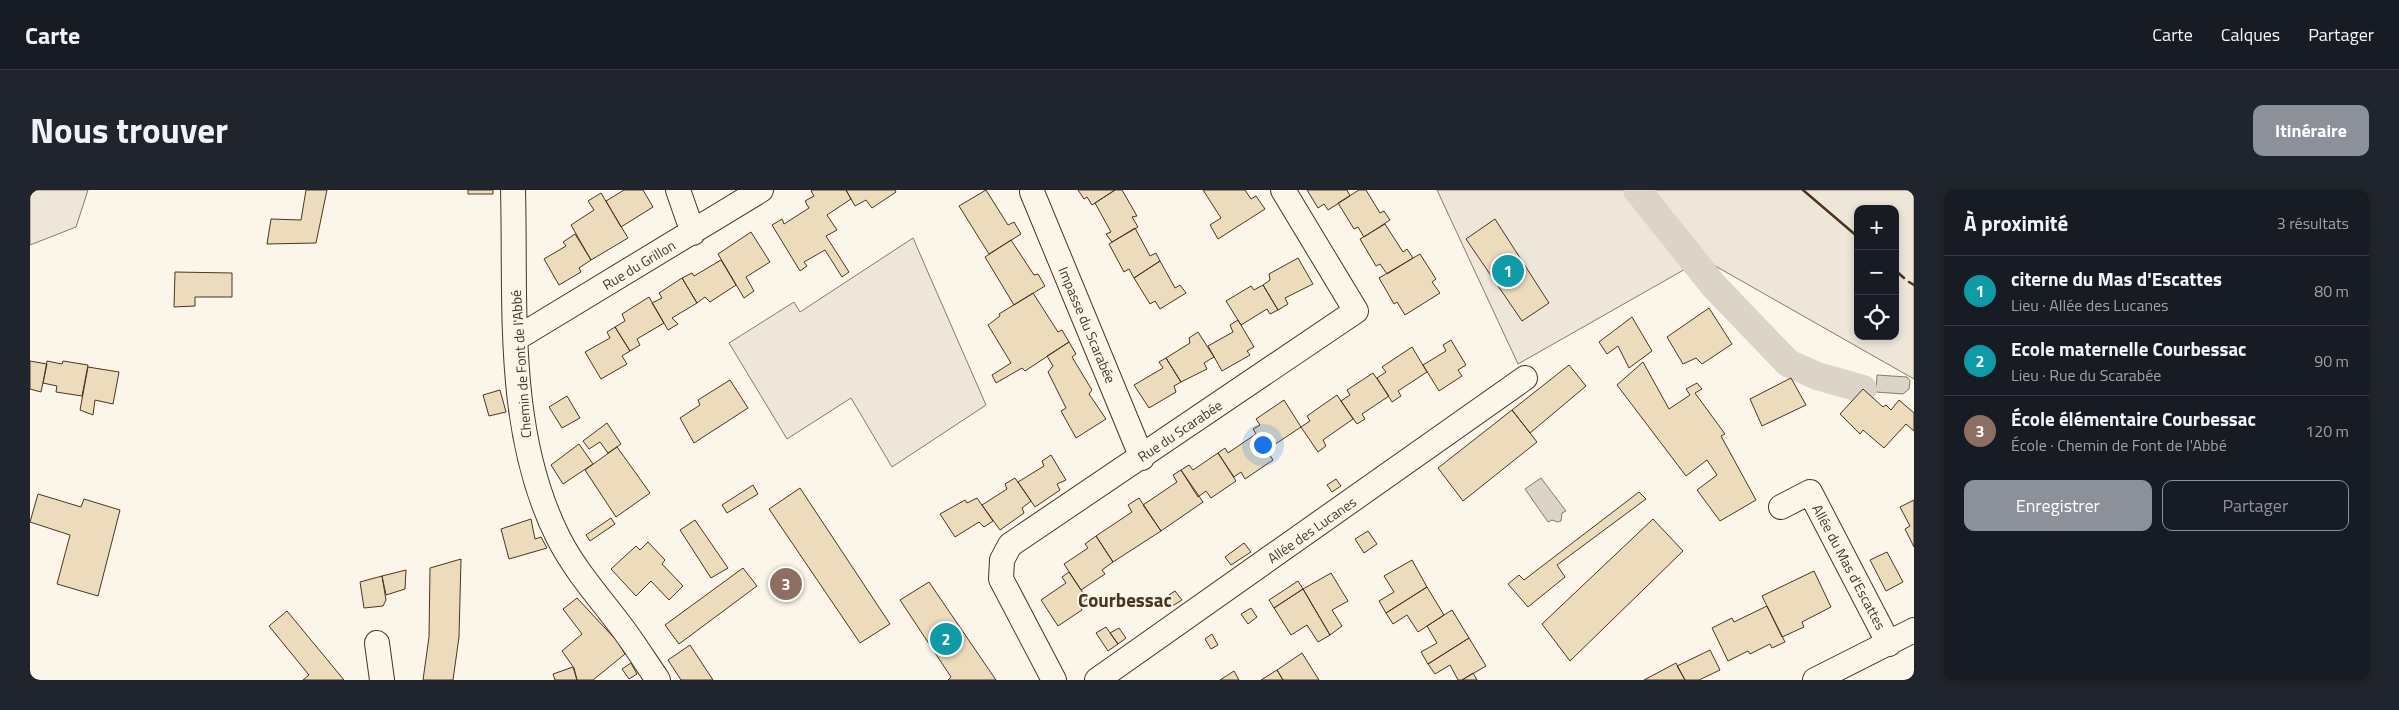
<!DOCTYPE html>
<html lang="fr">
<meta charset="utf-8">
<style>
:root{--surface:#171b24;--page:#20242c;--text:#f1f3f6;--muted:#9ea1a6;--line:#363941;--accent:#8c9099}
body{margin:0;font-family:"Titillium Web",sans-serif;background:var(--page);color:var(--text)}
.controls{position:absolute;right:15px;top:15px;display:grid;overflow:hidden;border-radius:10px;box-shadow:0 2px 8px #0003}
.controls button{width:45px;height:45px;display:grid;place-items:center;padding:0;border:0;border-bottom:1px solid var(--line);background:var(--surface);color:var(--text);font:25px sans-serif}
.you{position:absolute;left:1232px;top:254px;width:18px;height:18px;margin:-12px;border:4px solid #fff;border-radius:50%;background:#1a73e8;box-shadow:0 0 0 8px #1a73e833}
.badge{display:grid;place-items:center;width:32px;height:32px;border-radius:50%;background:var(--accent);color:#fff;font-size:16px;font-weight:700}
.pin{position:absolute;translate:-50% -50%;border:2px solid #fff;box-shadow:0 1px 5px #0006}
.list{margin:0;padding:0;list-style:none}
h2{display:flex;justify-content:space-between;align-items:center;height:65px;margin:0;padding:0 20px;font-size:21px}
h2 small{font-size:16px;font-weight:400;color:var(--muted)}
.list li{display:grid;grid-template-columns:32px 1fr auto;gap:15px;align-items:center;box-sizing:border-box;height:70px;padding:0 20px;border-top:1px solid var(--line)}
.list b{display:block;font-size:19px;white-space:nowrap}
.list p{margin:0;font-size:16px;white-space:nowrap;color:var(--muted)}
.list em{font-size:16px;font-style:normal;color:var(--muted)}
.actions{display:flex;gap:10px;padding:15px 20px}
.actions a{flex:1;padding:11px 0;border:1px solid var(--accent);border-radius:10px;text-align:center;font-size:18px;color:var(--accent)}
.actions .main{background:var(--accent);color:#fff}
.icon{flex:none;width:28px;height:28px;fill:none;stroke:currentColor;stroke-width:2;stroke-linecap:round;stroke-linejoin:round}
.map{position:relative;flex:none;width:1884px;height:490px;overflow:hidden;border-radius:10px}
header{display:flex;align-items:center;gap:30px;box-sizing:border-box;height:70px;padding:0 25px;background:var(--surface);border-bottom:1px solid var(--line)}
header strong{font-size:24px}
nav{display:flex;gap:28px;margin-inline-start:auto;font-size:18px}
.intro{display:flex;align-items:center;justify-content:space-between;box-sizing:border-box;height:120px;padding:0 30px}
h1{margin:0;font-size:35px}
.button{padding:12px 22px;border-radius:10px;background:var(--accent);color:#fff;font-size:18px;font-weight:700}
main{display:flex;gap:30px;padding:0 30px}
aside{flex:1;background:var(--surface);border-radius:10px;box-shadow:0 2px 8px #0003}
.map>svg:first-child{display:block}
.green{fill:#ede6d9;stroke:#887966;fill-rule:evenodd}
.water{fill:#dcd4c6;stroke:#887966}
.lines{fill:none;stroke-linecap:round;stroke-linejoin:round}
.canal{stroke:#dcd4c6;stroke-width:28}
.building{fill:#ecdcbc;stroke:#4a3520}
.minor-casing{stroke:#4a3520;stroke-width:26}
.minor{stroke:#fbf6e9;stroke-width:24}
.wall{stroke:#4a3520;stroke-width:2.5}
.labels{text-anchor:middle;stroke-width:4;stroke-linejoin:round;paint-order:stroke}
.street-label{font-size:14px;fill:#4a3520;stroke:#fbf6e9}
.district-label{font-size:19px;font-weight:bold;fill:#4a3520;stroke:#fbf6e9}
</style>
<header>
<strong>Carte</strong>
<nav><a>Carte</a><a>Calques</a><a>Partager</a></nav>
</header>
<div class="intro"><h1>Nous trouver</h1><a class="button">Itinéraire</a></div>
<main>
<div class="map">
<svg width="1884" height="490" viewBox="0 0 1884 490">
<rect width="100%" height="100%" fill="#fbf6e9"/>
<path class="green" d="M 0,0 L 58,0 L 46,37 L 0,55 Z
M 1407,0 L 1884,0 L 1884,189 L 1673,69 L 1488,174 ZM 1828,19 L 1865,19 L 1865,146 L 1828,146 Z
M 883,48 L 956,215 L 862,277 L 821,208 L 757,249 L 699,153 L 764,112 L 770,122 Z"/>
<path class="water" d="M 1847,185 L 1877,187 L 1880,191 L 1879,199 L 1873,204 L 1846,202 Z
M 1511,288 L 1536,321 L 1532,323 L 1531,331 L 1528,332 L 1522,330 L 1518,332 L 1495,299 Z"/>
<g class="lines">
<path class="canal" d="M 1607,0 L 1684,96 L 1758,173 L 1787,186 L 1833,199"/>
</g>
<path class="building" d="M 276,0 L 297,0 L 286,53 L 237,54 L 241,29 L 271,30 Z
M 438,0 L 463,0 L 463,4 L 438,4 Z
M 594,0 L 613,0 L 623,17 L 591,37 L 576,11 Z
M 783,0 L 816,0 L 821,9 L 797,25 L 807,40 L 796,46 L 819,82 L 812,87 L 795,60 L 774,72 L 777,76 L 770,81 L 742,35 L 752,29 L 754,34 L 779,18 L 775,11 L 784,6 L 781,1 Z
M 816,0 L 865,0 L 866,2 L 842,18 L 836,10 L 825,16 Z
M 956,0 L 978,35 L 984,32 L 991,44 L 959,64 L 929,16 Z
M 1048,0 L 1085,0 L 1062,15 L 1057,7 L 1054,9 Z
M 1085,0 L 1092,0 L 1107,26 L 1102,27 L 1108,37 L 1082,52 L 1076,44 L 1081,42 L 1065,13 Z
M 1173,0 L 1215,0 L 1221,9 L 1226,6 L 1235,19 L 1188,49 L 1180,35 L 1191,28 Z
M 1277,0 L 1317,0 L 1320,6 L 1298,20 L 1294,14 L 1288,18 Z
M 1329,0 L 1336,0 L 1350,23 L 1354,21 L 1360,30 L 1334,47 L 1328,37 L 1324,39 L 1308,13 Z
M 571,3 L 598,48 L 561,70 L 541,35 L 564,20 L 558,11 Z
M 1465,29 L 1519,113 L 1492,131 L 1436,49 Z
M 1355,34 L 1373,62 L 1377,59 L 1383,68 L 1357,84 L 1350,74 L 1346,76 L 1330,49 Z
M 1105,38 L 1120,66 L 1126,63 L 1130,71 L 1104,88 L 1099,79 L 1094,82 L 1079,54 Z
M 721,42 L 740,72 L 716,87 L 724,101 L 714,108 L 688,64 Z
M 545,44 L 561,70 L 549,78 L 551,82 L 529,95 L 514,69 L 536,56 L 533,52 Z
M 981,50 L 1004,85 L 1008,84 L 1015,96 L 984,115 L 955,67 Z
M 1390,64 L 1406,89 L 1402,92 L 1410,103 L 1375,125 L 1367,112 L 1364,114 L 1349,88 Z
M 1268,68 L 1283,94 L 1255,108 L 1258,114 L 1248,120 L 1233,95 L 1240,90 L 1239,84 Z
M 691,70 L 706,95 L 680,112 L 675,107 L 667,113 L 652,88 L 662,83 L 664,86 Z
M 1130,71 L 1145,98 L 1150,95 L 1156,103 L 1130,119 L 1125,111 L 1120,114 L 1104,88 Z
M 145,82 L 202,83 L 202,107 L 165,107 L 165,116 L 144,117 Z
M 652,88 L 667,113 L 642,128 L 648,134 L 638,140 L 622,113 L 632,108 L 629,103 Z
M 1233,95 L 1248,120 L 1240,124 L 1237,119 L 1211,135 L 1196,111 L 1221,96 L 1224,100 Z
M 1003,103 L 1028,142 L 1032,140 L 1039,152 L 995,181 L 992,178 L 966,193 L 962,185 L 981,173 L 958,135 L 970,126 L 969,124 Z
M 619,107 L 634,133 L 607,149 L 610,155 L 600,161 L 585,137 L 595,131 L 592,124 Z
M 1679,118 L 1702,154 L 1672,174 L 1666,168 L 1653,174 L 1637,147 Z
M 1602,127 L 1622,161 L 1599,178 L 1588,156 L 1577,164 L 1569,152 Z
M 1208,130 L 1224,157 L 1217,161 L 1220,165 L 1192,181 L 1178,156 L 1203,142 L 1200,135 Z
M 585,137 L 600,161 L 592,166 L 597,174 L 571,189 L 555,162 L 580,148 L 577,142 Z
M 1168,142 L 1184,167 L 1174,173 L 1177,179 L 1151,192 L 1136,168 L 1160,153 L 1159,148 Z
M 1421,150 L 1436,175 L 1428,180 L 1432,186 L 1409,201 L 1393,175 L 1416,161 L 1413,155 Z
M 1039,152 L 1046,164 L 1042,167 L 1062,200 L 1059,204 L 1076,229 L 1046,248 L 1031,221 L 1036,218 L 1018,182 L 1023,176 L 1017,166 Z
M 1382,157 L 1397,182 L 1368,201 L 1371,206 L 1362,212 L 1347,188 L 1356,182 L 1352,177 Z
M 1136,168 L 1151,192 L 1144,196 L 1146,202 L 1119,218 L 1104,195 L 1133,178 L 1129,172 Z
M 0,171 L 17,174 L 11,202 L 0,199 Z
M 17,171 L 32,174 L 33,171 L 58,175 L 52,206 L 26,202 L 27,196 L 13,193 Z
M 1613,172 L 1639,219 L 1660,205 L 1656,199 L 1667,193 L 1672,199 L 1665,203 L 1695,244 L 1691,246 L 1726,310 L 1690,331 L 1667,300 L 1687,285 L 1677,270 L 1656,286 L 1587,195 Z
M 1539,175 L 1556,196 L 1500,243 L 1482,220 Z
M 58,177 L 89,182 L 83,214 L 65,210 L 63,225 L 50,220 Z
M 1343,183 L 1359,206 L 1332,224 L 1335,229 L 1327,234 L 1311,211 L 1320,205 L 1317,200 Z
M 1761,188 L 1776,215 L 1732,236 L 1720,209 Z
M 700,190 L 718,218 L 664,253 L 650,228 L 670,215 L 668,210 Z
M 1833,199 L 1853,217 L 1856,215 L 1861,220 L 1869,210 L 1884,223 L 1884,241 L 1876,234 L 1854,258 L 1833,240 L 1830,244 L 1810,224 Z
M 470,200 L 476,222 L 459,226 L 453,205 Z
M 1307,205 L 1323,229 L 1293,250 L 1296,256 L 1288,262 L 1271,237 L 1280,231 L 1277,226 Z
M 537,206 L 550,228 L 532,238 L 519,217 Z
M 1254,210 L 1271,237 L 1244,255 L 1245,259 L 1238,263 L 1223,239 L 1230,235 L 1226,229 Z
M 1482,220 L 1507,252 L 1433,311 L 1408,278 Z
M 577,233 L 591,254 L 578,263 L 570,252 L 559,259 L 553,251 Z
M 1226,244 L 1243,270 L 1215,289 L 1211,282 L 1204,287 L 1188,263 L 1195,258 L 1198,263 Z
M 549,254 L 563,274 L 533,294 L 521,275 Z
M 587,257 L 620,303 L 586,327 L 555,280 Z
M 1188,263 L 1206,291 L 1181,308 L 1176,301 L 1168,307 L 1151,280 L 1159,275 L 1163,280 Z
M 1021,265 L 1036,290 L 1027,294 L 1030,300 L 1005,317 L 988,292 L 1014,276 L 1012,271 Z
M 1151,280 L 1173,312 L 1131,341 L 1113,315 L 1147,292 L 1143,285 Z
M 985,288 L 1001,311 L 992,318 L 994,323 L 970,340 L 952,315 L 977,299 L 975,294 Z
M 1306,289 L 1311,296 L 1302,302 L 1297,295 Z
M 723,295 L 728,304 L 697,323 L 692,315 Z
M 770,298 L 860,434 L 830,453 L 739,319 Z
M 1609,302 L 1616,309 L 1527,375 L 1535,387 L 1498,417 L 1478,394 L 1489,385 L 1494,390 Z
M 8,304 L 51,317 L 54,309 L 90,320 L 68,406 L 27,394 L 40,345 L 0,332 Z
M 947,308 L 963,331 L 954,337 L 949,332 L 925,347 L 910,324 L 935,310 L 937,313 Z
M 1109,308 L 1131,341 L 1083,372 L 1066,346 L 1102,322 L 1098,315 Z
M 1884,310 L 1884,357 L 1875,339 L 1880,336 L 1870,317 Z
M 581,328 L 585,334 L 560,351 L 556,345 Z
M 501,329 L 505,349 L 511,347 L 517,358 L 479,369 L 471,339 Z
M 1623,329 L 1653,361 L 1540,471 L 1512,434 Z
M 665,330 L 698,378 L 681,388 L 650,340 Z
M 1338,341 L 1347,354 L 1334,363 L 1325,349 Z
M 1066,346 L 1083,372 L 1072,380 L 1075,384 L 1051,400 L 1034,374 L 1058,358 L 1055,354 Z
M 618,352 L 635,370 L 632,374 L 653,396 L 639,410 L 621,391 L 606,406 L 581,379 L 606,356 L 610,360 Z
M 1214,353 L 1221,362 L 1201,375 L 1195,367 Z
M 1857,362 L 1873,392 L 1856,401 L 1840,370 Z
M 431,369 L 429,447 L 423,490 L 393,490 L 399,447 L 400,378 Z
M 1382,370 L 1397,397 L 1356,423 L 1349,411 L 1364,402 L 1354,386 Z
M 713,378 L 727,396 L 649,454 L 635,435 Z
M 376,380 L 375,399 L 356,405 L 352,386 Z
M 1784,381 L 1801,417 L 1772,432 L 1774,437 L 1752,447 L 1732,406 Z
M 1039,382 L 1057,409 L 1049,415 L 1052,420 L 1028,436 L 1011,410 L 1036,393 L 1032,387 Z
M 1301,383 L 1318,411 L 1302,420 L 1312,436 L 1300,445 L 1273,399 Z
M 352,386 L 356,410 L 353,416 L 334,418 L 330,392 Z
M 1268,391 L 1273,399 L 1244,418 L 1239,410 Z
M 899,392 L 966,490 L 918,490 L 921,487 L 870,410 Z
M 1397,397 L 1414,425 L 1388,442 L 1377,425 L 1363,434 L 1356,423 Z
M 1273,399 L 1300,445 L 1288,452 L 1277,435 L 1261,445 L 1244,418 Z
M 1145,401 L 1152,410 L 1139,418 L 1133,409 Z
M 547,408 L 587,451 L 595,464 L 563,490 L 547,490 L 544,478 L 532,461 L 552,444 L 533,419 Z
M 1737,416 L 1755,452 L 1742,458 L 1740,454 L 1720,464 L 1718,461 L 1698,471 L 1682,438 L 1702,428 L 1704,432 Z
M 1221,418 L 1227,427 L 1218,434 L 1211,424 Z
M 1422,420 L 1439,448 L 1398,474 L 1391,462 L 1407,453 L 1397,436 Z
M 257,421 L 314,490 L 273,490 L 279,485 L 239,436 Z
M 1076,437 L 1088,454 L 1078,461 L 1066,443 Z
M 1089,438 L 1096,448 L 1088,454 L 1080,443 Z
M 1182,444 L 1188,455 L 1181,459 L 1175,449 Z
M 1439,448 L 1456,476 L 1432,490 L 1428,490 L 1420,475 L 1405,484 L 1398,474 Z
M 660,455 L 683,490 L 651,490 L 638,470 Z
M 1680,460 L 1690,480 L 1669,490 L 1655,490 L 1647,476 Z
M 1272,463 L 1289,490 L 1253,490 L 1247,480 Z
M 601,473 L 607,484 L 599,489 L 592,479 Z
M 1646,473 L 1655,490 L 1614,490 Z
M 543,477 L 547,490 L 525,490 L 523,484 Z
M 1247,480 L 1253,490 L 1231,490 Z
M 1204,481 L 1209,490 L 1190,490 Z
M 1443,483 L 1447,490 L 1432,490 Z"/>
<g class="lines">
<defs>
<path id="minor" d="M 483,0 C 486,115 475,241 528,347 C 546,383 573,411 596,443 C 607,458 617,474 628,490
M 648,0 L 663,43
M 1002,2 L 1112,268
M 487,148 L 731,0
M 1751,317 L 1780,302 L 1859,454
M 347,453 L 352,490
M 1024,490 L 971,389 L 972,370 L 980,355 L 1326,121 L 1253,0
M 1067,490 L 1495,188
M 1785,490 L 1884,440"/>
</defs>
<use href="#minor" class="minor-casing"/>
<use href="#minor" class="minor"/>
<path class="wall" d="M 1773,0 L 1828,47
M 1865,80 L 1874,88
M 1879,92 L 1884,95"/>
</g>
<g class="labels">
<g class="street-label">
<text transform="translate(609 75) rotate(-31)" y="5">Rue du Grillon</text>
<text transform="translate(1057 135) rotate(67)" y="5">Impasse du Scarabée</text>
<text transform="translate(491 174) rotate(-94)" y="5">Chemin de Font de l'Abbé</text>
<text transform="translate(1150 241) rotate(-34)" y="5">Rue du Scarabée</text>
<text transform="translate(1282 340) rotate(-35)" y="5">Allée des Lucanes</text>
<text transform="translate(1819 377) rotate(62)" y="5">Allée du Mas d'Escattes</text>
</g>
<g class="district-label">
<text x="1095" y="417">Courbessac</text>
</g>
</g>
</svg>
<div class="controls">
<button>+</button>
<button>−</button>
<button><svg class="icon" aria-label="locate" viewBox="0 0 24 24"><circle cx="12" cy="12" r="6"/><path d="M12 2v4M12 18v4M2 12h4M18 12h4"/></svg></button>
</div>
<div class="you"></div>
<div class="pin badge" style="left:1478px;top:81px;background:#0f9aa8">1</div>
<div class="pin badge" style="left:916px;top:449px;background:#0f9aa8">2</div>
<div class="pin badge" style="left:756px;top:394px;background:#8d6e63">3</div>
</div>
<aside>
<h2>À proximité<small>3 résultats</small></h2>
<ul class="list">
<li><span class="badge" style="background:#0f9aa8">1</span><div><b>citerne du Mas d'Escattes</b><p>Lieu · Allée des Lucanes</p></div><em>80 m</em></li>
<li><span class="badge" style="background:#0f9aa8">2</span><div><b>Ecole maternelle Courbessac</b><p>Lieu · Rue du Scarabée</p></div><em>90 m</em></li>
<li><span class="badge" style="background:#8d6e63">3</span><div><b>École élémentaire Courbessac</b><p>École · Chemin de Font de l'Abbé</p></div><em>120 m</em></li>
</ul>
<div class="actions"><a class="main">Enregistrer</a><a>Partager</a></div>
</aside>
</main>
